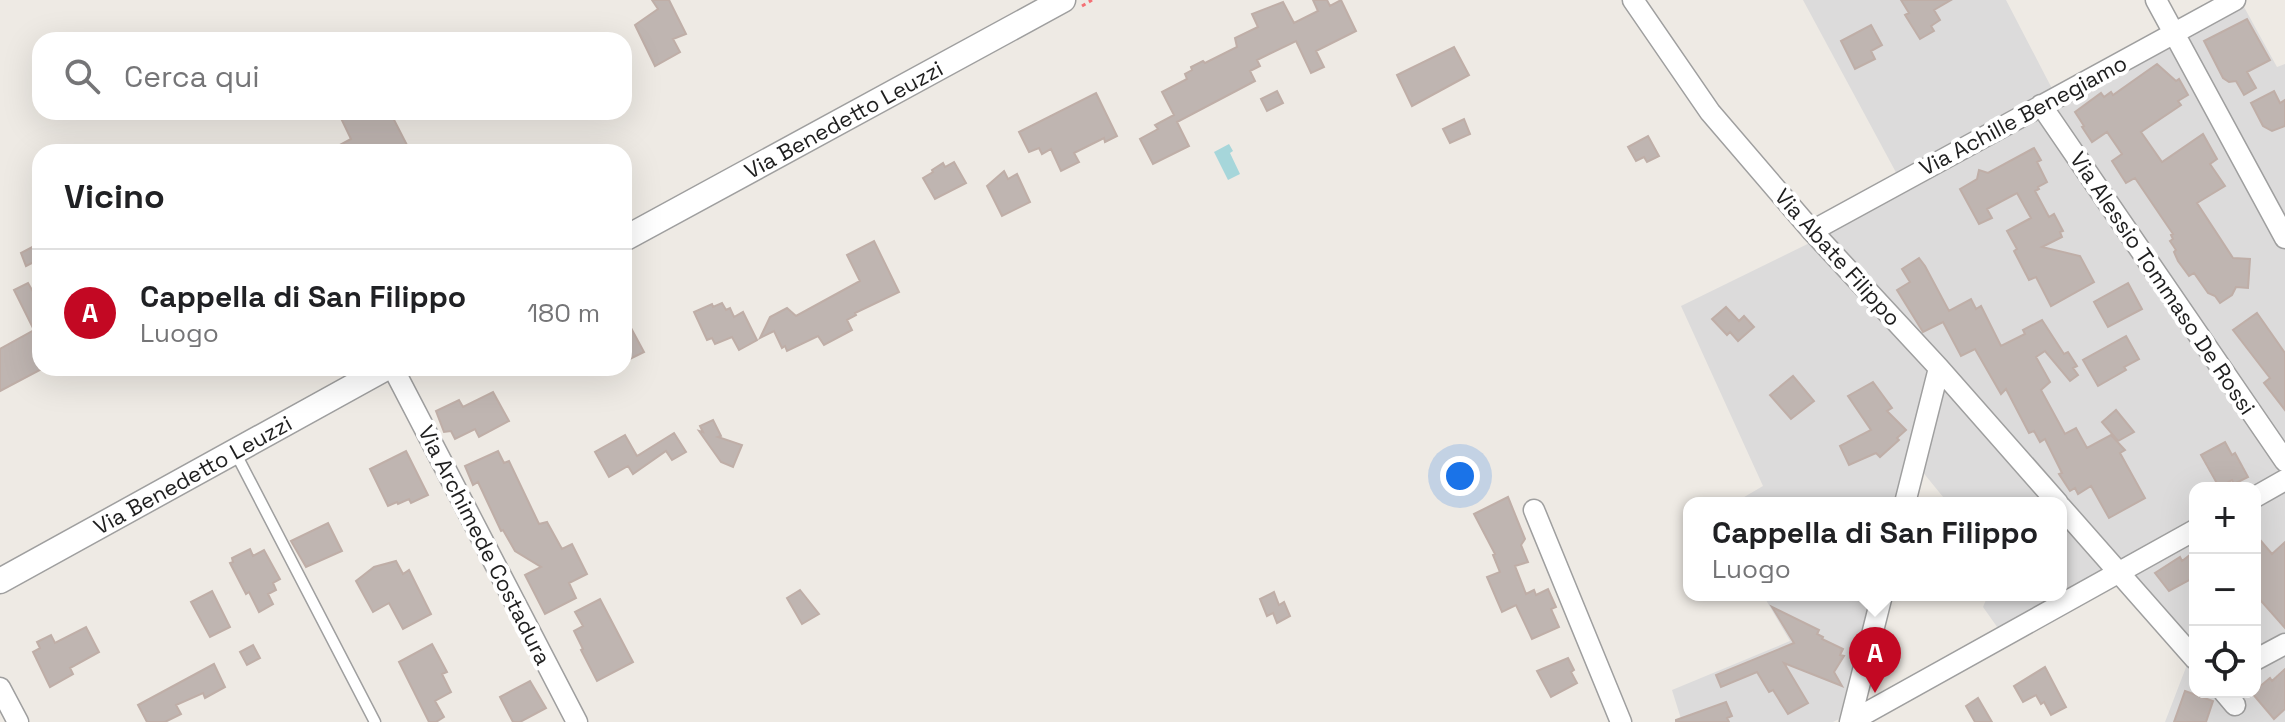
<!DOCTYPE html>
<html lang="it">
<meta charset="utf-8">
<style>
:root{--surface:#fff;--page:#f2f2f2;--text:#202124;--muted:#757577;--line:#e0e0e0;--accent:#c30823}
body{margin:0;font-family:"Space Grotesk",sans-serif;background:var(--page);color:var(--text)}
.controls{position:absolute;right:24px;bottom:24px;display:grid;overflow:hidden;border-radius:16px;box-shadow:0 8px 32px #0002}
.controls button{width:72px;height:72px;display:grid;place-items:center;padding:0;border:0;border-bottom:2px solid var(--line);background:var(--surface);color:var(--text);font:40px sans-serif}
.you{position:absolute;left:1460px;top:476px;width:28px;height:28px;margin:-20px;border:6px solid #fff;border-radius:50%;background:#1a73e8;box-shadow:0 0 0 12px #1a73e833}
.badge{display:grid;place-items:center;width:52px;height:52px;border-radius:50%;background:var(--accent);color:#fff;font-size:26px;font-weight:700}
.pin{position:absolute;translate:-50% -66px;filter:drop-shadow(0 2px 4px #0008)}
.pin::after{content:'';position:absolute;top:42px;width:28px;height:24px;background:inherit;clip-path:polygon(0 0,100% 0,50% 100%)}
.popup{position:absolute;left:1683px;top:497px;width:384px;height:104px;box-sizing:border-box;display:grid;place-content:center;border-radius:16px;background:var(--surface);filter:drop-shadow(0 2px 6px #0005);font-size:26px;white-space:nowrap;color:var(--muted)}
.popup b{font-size:30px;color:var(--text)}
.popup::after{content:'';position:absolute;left:50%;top:100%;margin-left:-16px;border:16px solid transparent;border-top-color:var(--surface)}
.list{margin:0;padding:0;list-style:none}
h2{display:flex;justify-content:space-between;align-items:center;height:104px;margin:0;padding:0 32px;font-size:34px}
h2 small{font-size:26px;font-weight:400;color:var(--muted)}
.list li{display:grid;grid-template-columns:52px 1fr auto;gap:24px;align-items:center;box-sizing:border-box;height:128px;padding:0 32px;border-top:2px solid var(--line)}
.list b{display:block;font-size:30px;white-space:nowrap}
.list p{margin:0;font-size:26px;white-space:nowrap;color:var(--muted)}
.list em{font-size:26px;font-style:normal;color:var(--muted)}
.icon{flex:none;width:44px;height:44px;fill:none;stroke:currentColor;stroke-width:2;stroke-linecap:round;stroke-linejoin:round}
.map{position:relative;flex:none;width:2285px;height:722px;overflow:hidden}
.search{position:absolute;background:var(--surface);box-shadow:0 8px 32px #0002;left:32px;top:32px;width:600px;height:88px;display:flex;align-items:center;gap:20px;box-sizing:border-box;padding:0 28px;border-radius:24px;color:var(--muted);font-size:30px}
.panel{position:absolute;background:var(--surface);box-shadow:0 8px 32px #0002;left:32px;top:144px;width:600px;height:232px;border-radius:24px}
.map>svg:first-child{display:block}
.residential{fill:#dcdbdb;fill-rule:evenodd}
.water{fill:#a6d6da}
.building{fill:#bfb5b1;stroke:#bfaea7;stroke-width:2}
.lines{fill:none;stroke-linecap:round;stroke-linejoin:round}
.service-casing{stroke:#9f9f9f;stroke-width:13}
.minor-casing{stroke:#9f9f9f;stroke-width:23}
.tertiary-casing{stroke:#9f9f9f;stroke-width:27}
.path{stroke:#f47075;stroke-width:3;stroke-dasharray:4 4;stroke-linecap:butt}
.service{stroke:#fff;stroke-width:10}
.minor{stroke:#fff;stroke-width:20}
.tertiary{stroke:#fff;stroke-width:24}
.labels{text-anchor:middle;stroke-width:8;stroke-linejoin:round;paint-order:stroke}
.street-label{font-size:22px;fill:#1e1e1e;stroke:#fff}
</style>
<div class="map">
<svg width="2285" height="722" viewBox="0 0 2285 722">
<rect width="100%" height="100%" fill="#eeeae4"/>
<path class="residential" d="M 1803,0 L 2006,0 L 2061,106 L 2244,7 L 2277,67 L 2285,64 L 2285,722 L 2165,722 L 2195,644 L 2122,563 L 2000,631 L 1983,607 L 1988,595 L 2061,595 L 2061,503 L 1948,503 L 1908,454 L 1895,503 L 1734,503 L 1763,486 L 1681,306 L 1830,233 L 1906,191 ZM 2195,488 L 2255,488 L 2255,692 L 2195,692 Z
M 1763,595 L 1871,595 L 1839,719 L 1833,722 L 1682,722 L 1672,690 L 1790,641 Z"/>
<path class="water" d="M 1229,144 L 1233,151 L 1230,153 L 1240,174 L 1228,180 L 1214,152 Z"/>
<path class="building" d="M 652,0 L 669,0 L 686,34 L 673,39 L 680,52 L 655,66 L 635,25 L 658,9 Z
M 1313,0 L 1327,0 L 1330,6 L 1341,0 L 1356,31 L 1316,51 L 1324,67 L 1311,73 L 1296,41 L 1257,60 L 1260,66 L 1250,71 L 1255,81 L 1177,122 L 1189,146 L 1153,164 L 1140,139 L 1158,129 L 1155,125 L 1174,115 L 1162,92 L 1187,79 L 1185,74 L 1192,70 L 1191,67 L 1203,61 L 1205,63 L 1237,47 L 1235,38 L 1258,27 L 1252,14 L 1283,2 L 1294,23 L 1318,11 Z
M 1901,0 L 1951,0 L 1934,10 L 1940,20 L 1931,26 L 1934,31 L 1920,39 L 1905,15 L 1909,13 Z
M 2247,19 L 2270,60 L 2247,72 L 2256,88 L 2244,95 L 2236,81 L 2229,82 L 2223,78 L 2204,41 Z
M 1871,25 L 1882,45 L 1871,51 L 1875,59 L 1855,69 L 1841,41 Z
M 1454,47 L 1469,75 L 1412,106 L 1397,75 Z
M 2157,64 L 2176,81 L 2179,79 L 2188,95 L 2178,101 L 2181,105 L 2141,132 L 2162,162 L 2203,134 L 2217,159 L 2210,164 L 2225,186 L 2197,203 L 2233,258 L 2250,259 L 2248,288 L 2236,287 L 2232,295 L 2220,303 L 2215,296 L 2208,293 L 2194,273 L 2189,276 L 2178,261 L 2174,252 L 2176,250 L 2170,241 L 2173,239 L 2171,235 L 2173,234 L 2135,178 L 2126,183 L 2112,161 L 2122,154 L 2107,132 L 2092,142 L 2082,127 L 2084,126 L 2075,112 L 2101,93 L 2104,97 L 2111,92 L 2113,95 Z
M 1277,91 L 1283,103 L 1267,111 L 1261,99 Z
M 2274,91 L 2280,103 L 2285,100 L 2285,126 L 2272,131 L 2263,126 L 2251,103 Z
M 1096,93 L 1117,136 L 1105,142 L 1104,138 L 1074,153 L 1079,162 L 1061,171 L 1051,149 L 1042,154 L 1039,148 L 1029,152 L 1019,132 Z
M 338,112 L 390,112 L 408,147 L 397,152 L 327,152 L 351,139 Z
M 1464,119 L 1470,134 L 1450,143 L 1443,129 Z
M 1648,136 L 1659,156 L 1647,162 L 1644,157 L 1636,161 L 1628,147 Z
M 2034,148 L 2041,160 L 2037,162 L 2047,182 L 2038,187 L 2039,189 L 2035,191 L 2049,217 L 2054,214 L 2063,231 L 2060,232 L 2062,237 L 2042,247 L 2080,256 L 2094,282 L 2051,306 L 2036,277 L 2029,280 L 2014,251 L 2017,249 L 2007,231 L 2031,218 L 2017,193 L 1987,209 L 1992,218 L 1979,224 L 1960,189 L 1977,179 L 1979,170 L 1988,173 Z
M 954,162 L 966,183 L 935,199 L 923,178 L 933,172 L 932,170 L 943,163 L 945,167 Z
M 1004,171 L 1008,179 L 1017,174 L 1030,202 L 1002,216 L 987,186 Z
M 874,241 L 899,292 L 855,313 L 856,315 L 847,320 L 852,330 L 824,345 L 818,336 L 787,351 L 785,346 L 782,348 L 774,331 L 760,338 L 770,317 L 787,308 L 796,316 L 860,281 L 847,255 Z
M 40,243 L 40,259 L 26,266 L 21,253 Z
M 1919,258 L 1925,266 L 1949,311 L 1971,299 L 1976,309 L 1981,306 L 2001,346 L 2025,334 L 2023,330 L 2042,320 L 2064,354 L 2068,352 L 2077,366 L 2073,368 L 2078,375 L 2070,381 L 2045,351 L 2036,357 L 2050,382 L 2041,390 L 2065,434 L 2076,428 L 2087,448 L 2111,435 L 2125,450 L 2120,453 L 2145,498 L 2109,518 L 2091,486 L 2078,494 L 2075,488 L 2070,491 L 2059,474 L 2062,473 L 2045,439 L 2040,442 L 2034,431 L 2029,433 L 2006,389 L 2001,394 L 1975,349 L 1961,356 L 1943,322 L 1923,332 L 1897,290 L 1910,282 L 1902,269 Z
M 28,283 L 36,297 L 40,295 L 40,370 L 0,391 L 0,349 L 34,330 L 14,290 Z
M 2128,283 L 2142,309 L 2108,327 L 2094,302 Z
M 722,303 L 726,310 L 730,308 L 734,317 L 743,312 L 757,340 L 739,350 L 732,337 L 715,344 L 712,338 L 707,340 L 694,312 L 712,304 L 713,307 Z
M 1726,307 L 1739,321 L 1744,316 L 1754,327 L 1738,341 L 1730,332 L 1727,335 L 1712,319 Z
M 2257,313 L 2285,353 L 2285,410 L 2264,383 L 2270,378 L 2233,330 Z
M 624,315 L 644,352 L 624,362 Z
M 2126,336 L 2139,359 L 2124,367 L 2126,370 L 2098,386 L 2083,360 Z
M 1793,376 L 1814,401 L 1791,419 L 1770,395 Z
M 1873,382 L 1892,408 L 1887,411 L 1906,430 L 1897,438 L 1899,440 L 1880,457 L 1876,453 L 1849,465 L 1840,446 L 1871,430 L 1848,396 Z
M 493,392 L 509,421 L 479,437 L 475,429 L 455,439 L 451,431 L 444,432 L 436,411 L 459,400 L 463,407 Z
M 2116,410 L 2134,432 L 2118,441 L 2102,422 Z
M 713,420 L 721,436 L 718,437 L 742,445 L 733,467 L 721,462 L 699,431 L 703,432 L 700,426 Z
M 674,433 L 686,452 L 672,460 L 666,451 L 633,474 L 628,466 L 609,477 L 595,452 L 625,435 L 637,456 Z
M 2225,442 L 2232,455 L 2235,453 L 2248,477 L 2234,484 L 2232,480 L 2219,487 L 2201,455 Z
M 406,451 L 428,495 L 411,503 L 409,499 L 398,504 L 397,502 L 388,506 L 370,469 Z
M 498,451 L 504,463 L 509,461 L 539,524 L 547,522 L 562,549 L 572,544 L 587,574 L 569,583 L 576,598 L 545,614 L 525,575 L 541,567 L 515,551 L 503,530 L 501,531 L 478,482 L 473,485 L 465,466 Z
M 1508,497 L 1525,539 L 1521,545 L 1528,562 L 1515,566 L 1526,594 L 1534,590 L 1536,595 L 1548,589 L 1556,607 L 1551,609 L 1559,627 L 1532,639 L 1516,605 L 1502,612 L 1487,577 L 1500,572 L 1493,555 L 1495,554 L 1474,514 Z
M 328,523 L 342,551 L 306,567 L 291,541 Z
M 2255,534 L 2272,554 L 2285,542 L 2285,628 L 2255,594 Z
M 250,549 L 253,556 L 264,550 L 280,579 L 273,583 L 276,590 L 268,594 L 273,604 L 259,612 L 249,592 L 246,594 L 230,563 L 233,562 L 232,558 Z
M 2195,551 L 2195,577 L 2169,591 L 2155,573 L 2180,557 L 2182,561 Z
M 396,561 L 403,574 L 409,570 L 431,614 L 403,629 L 389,603 L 373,612 L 356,581 L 374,567 Z
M 800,590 L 819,614 L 802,624 L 787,598 Z
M 212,591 L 230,627 L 210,637 L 191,602 Z
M 1274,592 L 1279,605 L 1284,602 L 1290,616 L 1277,623 L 1273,613 L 1267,616 L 1260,599 Z
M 600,599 L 633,662 L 597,681 L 581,650 L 583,649 L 574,631 L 583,626 L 575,612 Z
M 1772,607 L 1819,630 L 1817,634 L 1823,637 L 1822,639 L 1843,649 L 1840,655 L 1844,656 L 1834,672 L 1842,686 L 1784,663 L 1808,703 L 1788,714 L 1773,690 L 1769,692 L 1757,672 L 1721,687 L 1716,675 L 1794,643 Z
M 86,627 L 99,652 L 70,668 L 73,674 L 50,687 L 33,652 L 40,648 L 37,642 L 51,635 L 55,643 Z
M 432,644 L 447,672 L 442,674 L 451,692 L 435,701 L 444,717 L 436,722 L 429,722 L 399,662 Z
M 253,645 L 260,658 L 247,665 L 240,652 Z
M 1568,658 L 1574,670 L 1571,672 L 1577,683 L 1551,697 L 1537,671 Z
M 214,664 L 225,687 L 205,698 L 203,693 L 176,705 L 181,714 L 165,722 L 147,722 L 138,705 Z
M 2045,667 L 2066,707 L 2051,715 L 2044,702 L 2041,704 L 2036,695 L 2023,702 L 2014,686 Z
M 2285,669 L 2285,709 L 2274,719 L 2252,693 L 2270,678 L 2272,681 Z
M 530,681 L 546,708 L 520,722 L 513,722 L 500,697 Z
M 2185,691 L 2213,701 L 2206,722 L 2174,722 Z
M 1978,698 L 1992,722 L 1975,722 L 1966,706 Z
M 1726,702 L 1732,716 L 1727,718 L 1729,722 L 1676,722 L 1676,720 Z"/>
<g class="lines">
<defs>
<path id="service" d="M 235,452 L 375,722"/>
<path id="minor" d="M 1633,0 L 1710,112 L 1812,231 L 1939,368 L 2058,503
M 2156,0 L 2285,238
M 2041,105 L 2285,461
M 1812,231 L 2235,0
M 393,368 L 577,722
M 2255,497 L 2285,480
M 1905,503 L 1939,368
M 2061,507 L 2195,659
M 1534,510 L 1621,722
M 2255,660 L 2285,644
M 0,688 L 18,722
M 2224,692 L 2235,705
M 1850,722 L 2195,530
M 1850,722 L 1882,595"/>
<g id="tertiary">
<path id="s1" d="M 624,239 L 1063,0"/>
<path id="s2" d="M 0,581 L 386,368"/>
</g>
</defs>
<use href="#service" class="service-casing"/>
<use href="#minor" class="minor-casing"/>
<use href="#tertiary" class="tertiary-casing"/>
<path class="path" d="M 1082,6 L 1092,0"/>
<use href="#service" class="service"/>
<use href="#minor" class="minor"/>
<use href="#tertiary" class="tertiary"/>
</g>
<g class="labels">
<g class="street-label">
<text transform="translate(2023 115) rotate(-28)" y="8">Via Achille Benegiamo</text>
<text dy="8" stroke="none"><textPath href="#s1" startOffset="250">Via Benedetto Leuzzi</textPath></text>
<text transform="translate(1838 257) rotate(48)" y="8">Via Abate Filippo</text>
<text transform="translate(2163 283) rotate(56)" y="8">Via Alessio Tommaso De Rossi</text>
<text dy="8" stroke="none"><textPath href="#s2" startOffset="220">Via Benedetto Leuzzi</textPath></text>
<text transform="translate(485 545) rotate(63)" y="8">Via Archimede Costadura</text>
</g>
</g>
</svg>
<div class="controls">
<button>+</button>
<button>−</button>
<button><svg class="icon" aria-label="locate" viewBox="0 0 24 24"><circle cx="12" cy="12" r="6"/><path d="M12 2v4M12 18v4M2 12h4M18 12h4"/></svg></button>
</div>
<div class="you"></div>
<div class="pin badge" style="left:1875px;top:693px">A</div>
<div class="popup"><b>Cappella di San Filippo</b>Luogo</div>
<div class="search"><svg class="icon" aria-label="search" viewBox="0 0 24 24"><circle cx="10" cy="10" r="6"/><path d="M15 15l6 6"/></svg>Cerca qui</div>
<section class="panel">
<h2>Vicino<small></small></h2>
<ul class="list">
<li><span class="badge">A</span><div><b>Cappella di San Filippo</b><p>Luogo</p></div><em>180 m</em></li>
</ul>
</section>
</div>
